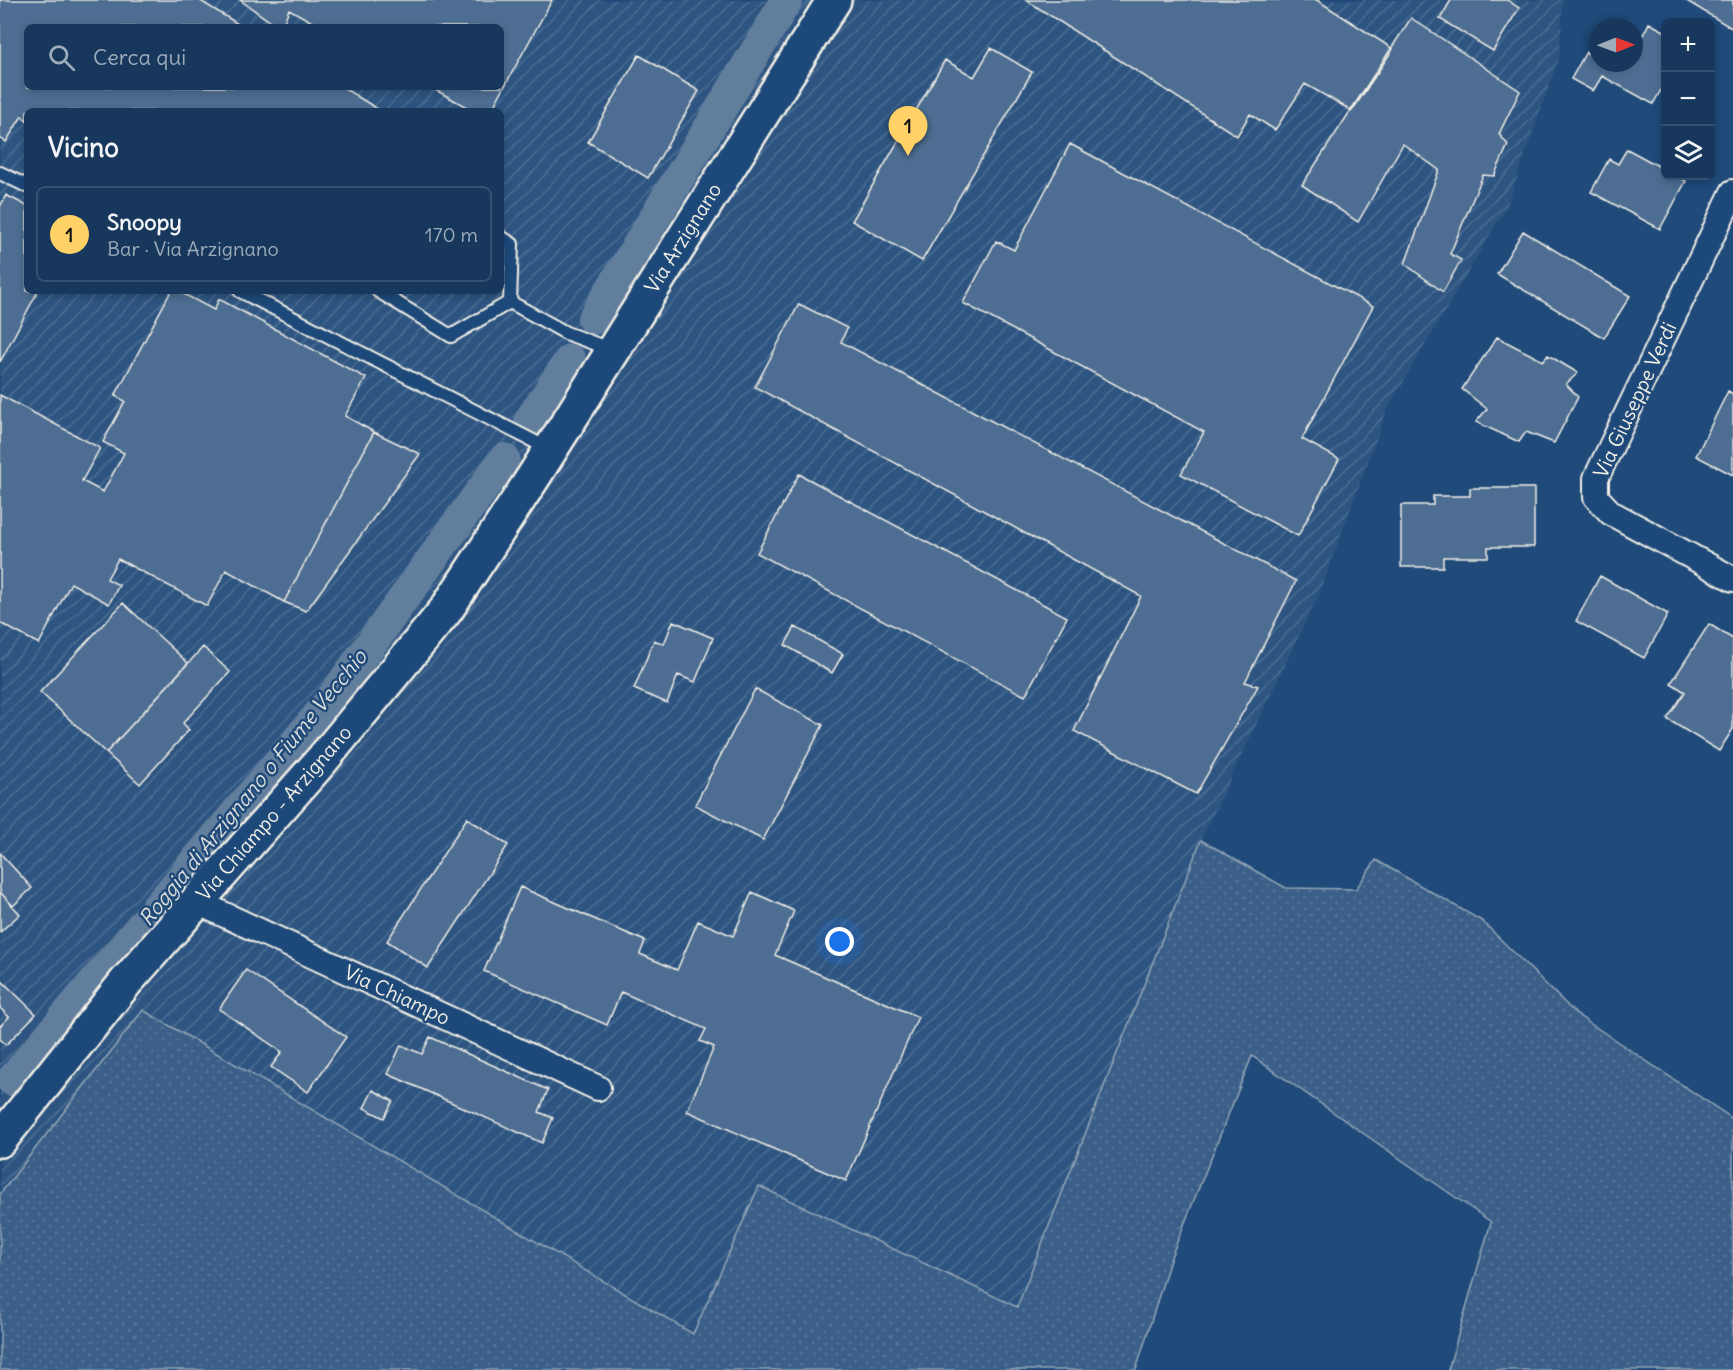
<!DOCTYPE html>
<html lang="it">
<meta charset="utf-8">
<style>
:root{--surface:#17385c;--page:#244365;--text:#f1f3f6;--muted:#9eacbb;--line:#365272;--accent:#ffd166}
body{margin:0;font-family:Delius,sans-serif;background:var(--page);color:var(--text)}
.controls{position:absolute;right:18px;top:18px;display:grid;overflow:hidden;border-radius:9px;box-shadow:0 3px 9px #0003}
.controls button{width:54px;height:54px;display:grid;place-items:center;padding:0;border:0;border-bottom:2px solid var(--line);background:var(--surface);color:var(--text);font:30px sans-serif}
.compass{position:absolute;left:1589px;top:18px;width:54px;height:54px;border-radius:50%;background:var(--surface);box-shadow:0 3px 9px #0003;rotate:89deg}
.you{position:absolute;left:840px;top:942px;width:21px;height:21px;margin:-15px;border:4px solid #fff;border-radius:50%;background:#1a73e8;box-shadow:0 0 0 9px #1a73e833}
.badge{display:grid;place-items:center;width:39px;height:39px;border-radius:50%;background:var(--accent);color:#111;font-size:20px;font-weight:700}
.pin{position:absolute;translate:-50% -50px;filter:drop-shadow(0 2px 3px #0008)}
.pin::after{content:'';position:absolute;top:32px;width:21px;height:18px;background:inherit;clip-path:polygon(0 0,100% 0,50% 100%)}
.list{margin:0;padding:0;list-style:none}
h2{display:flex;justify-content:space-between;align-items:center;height:78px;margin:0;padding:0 24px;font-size:26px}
h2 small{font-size:20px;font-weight:400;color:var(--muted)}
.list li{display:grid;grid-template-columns:39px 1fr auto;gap:18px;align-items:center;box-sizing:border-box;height:96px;margin:0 12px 12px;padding:0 12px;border:2px solid var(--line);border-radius:9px}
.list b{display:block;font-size:22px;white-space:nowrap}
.list p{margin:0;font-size:20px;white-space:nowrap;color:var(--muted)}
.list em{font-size:20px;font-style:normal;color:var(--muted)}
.icon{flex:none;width:33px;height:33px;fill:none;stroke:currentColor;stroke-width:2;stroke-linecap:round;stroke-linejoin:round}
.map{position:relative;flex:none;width:1733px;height:1370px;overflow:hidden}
.search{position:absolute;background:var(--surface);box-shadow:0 3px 9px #0003;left:24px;top:24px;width:480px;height:66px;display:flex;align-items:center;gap:15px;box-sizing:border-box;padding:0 21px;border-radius:9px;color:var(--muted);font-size:22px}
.panel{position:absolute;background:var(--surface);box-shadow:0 3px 9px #0003;left:24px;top:108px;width:480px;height:186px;border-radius:9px}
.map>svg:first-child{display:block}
.industrial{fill:url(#industrial-furrows);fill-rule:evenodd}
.grass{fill:url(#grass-dots);stroke:#97a8b8;stroke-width:1.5}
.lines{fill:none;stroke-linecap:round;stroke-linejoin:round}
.canal{stroke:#627e9d;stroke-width:32}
.building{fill:#4d6e92;stroke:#f4f1e8;stroke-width:1.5}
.service-casing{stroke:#f4f1e8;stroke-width:16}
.minor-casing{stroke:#f4f1e8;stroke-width:28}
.secondary-casing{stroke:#f4f1e8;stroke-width:38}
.service{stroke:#1f4a7a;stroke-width:12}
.minor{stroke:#1f4a7a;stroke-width:24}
.secondary{stroke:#1f4a7a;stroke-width:33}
.labels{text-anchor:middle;stroke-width:5;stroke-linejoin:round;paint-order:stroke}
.street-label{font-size:20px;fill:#f4f1e8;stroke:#1f4a7a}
.water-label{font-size:21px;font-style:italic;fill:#dee0dd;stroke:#1f4a7a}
</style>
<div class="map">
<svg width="1733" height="1370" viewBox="0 0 1733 1370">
<defs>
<pattern id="industrial-furrows" width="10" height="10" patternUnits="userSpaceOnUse" patternTransform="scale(1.5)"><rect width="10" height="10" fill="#2d5581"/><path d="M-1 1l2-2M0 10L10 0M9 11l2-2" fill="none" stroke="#4c6e93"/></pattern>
<pattern id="grass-dots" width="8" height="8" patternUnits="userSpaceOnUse" patternTransform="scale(1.5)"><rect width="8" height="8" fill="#3a5f88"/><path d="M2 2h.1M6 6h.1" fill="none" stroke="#577699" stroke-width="1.8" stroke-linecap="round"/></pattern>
</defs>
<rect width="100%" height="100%" fill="#1f4a7a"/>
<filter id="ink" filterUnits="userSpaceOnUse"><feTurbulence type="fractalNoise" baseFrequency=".0167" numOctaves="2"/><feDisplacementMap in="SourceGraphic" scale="12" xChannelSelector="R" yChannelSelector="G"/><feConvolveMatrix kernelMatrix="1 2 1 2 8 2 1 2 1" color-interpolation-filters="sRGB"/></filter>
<g filter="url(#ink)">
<path class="industrial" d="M 0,0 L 1563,0 L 1560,55 L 1507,206 L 1387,410 L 1320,592 L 1201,840 L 1017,1307 L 759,1186 L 693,1334 L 143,1010 L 0,1194 ZM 27,27 L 501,27 L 501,87 L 27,87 ZM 27,111 L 501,111 L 501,291 L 27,291 Z"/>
<path class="grass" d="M 1201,840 L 1286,888 L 1356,889 L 1376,860 L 1482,921 L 1576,1014 L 1733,1119 L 1733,1370 L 1448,1370 L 1491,1222 L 1252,1056 L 1171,1257 L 1136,1370 L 0,1370 L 0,1194 L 143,1010 L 693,1334 L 759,1186 L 1017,1307 Z"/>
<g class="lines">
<path class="canal" d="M 593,319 L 787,0
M 530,420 L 570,360
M 12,1080 L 326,706 L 504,459"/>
</g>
<path class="building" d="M 0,0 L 199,0 L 243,27 L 27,27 L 27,87 L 342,87 L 381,111 L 27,111 L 27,121 L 22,116 L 6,142 L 0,138 Z
M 240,0 L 552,0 L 491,111 L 474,111 L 430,87 L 501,87 L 501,27 L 321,27 L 289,9 L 282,27 L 278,27 Z
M 1026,0 L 1317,0 L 1393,49 L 1352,111 L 1305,84 L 1275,130 L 1250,114 L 1237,136 Z
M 1451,0 L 1507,0 L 1519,8 L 1493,51 L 1440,19 Z
M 1685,0 L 1733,0 L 1733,29 Z
M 1411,18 L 1520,91 L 1499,134 L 1508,145 L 1494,176 L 1483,175 L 1450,254 L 1461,260 L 1443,292 L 1405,264 L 1439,170 L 1403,144 L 1358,222 L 1302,185 Z
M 1649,23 L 1666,32 L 1666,81 L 1653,104 L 1602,76 L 1593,91 L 1571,79 L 1586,52 L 1598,58 L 1598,63 L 1634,63 L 1634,30 L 1643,35 Z
M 991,48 L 1032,72 L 922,261 L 852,221 L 945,60 L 974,77 Z
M 639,55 L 699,91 L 648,178 L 588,142 Z
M 1070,144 L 1373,306 L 1302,439 L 1339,459 L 1298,536 L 1181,474 L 1204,432 L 963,303 L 996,241 L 1014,250 Z
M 1627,149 L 1666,170 L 1666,176 L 1676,176 L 1686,181 L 1660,229 L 1591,192 L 1609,159 L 1618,164 Z
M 6,195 L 27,206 L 27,291 L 38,291 L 0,362 L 0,207 Z
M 1523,231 L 1630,296 L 1604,338 L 1497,274 Z
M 171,291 L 178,291 L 214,310 L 219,299 L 366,378 L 345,416 L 374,432 L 284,602 L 226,570 L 207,606 L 118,559 L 107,579 L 119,585 L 109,604 L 71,583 L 39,644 L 0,623 L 0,395 L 100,448 L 82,481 L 103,492 L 124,453 L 103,442 L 125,401 L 115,396 Z
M 799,304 L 847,328 L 841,342 L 1296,581 L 1245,682 L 1258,686 L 1196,794 L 1074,731 L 1141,596 L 755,387 Z
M 1497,337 L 1543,361 L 1548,355 L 1578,373 L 1566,384 L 1578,397 L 1554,443 L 1526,432 L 1519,442 L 1476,422 L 1487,409 L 1462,389 Z
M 1728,391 L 1733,394 L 1733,475 L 1696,456 Z
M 374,432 L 420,454 L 306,611 L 284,602 Z
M 799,474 L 1067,617 L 1025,696 L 757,553 Z
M 1470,488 L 1534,488 L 1534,547 L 1488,547 L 1488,557 L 1443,557 L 1443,567 L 1401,567 L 1401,505 L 1433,505 L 1433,496 L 1470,496 Z
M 1600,576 L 1668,614 L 1644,658 L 1576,621 Z
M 123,603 L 188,663 L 106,753 L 40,692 Z
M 673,621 L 713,638 L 695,682 L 678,675 L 667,703 L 634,689 L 654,640 L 664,644 Z
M 1709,624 L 1733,639 L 1733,729 L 1719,751 L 1667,719 L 1685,692 L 1671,683 Z
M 795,627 L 843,654 L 832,673 L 785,645 Z
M 203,647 L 230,672 L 183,723 L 189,730 L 140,784 L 106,753 Z
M 755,689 L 823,725 L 763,840 L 695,805 Z
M 467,818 L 508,845 L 428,968 L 387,941 Z
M 0,853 L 32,888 L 13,906 L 0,892 Z
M 520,887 L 645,941 L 640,954 L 677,970 L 698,921 L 733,936 L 752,892 L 794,911 L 775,955 L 918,1017 L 846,1181 L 687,1111 L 714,1047 L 700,1041 L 706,1029 L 621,992 L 607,1025 L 484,971 Z
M 0,892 L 20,914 L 0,932 Z
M 246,970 L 346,1037 L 308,1092 L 271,1067 L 282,1052 L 219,1009 Z
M 2,981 L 36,1014 L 6,1045 L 0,1039 L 0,1026 L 9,1017 L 0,1008 Z
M 430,1037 L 548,1090 L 539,1112 L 553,1118 L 542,1143 L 388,1074 L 401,1045 L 422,1054 Z
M 373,1090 L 393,1101 L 384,1118 L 364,1108 Z"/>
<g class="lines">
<defs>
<path id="service" d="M 0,173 L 27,186
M 501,237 L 512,244 L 510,302
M 240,291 L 549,449
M 378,291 L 451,336 L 510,302
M 510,302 L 566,333 L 612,350"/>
<path id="minor" d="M 1733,192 L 1596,478 L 1596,497 L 1611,513 L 1733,579
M 197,902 L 598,1088"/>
<path id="secondary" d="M 0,1140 L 125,983 L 322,760 L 446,610 L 534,476 L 834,0"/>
</defs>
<use href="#service" class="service-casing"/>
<use href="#minor" class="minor-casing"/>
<use href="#secondary" class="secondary-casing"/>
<use href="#service" class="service"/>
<use href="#minor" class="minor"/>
<use href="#secondary" class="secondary"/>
</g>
</g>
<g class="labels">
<g class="street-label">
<text transform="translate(683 238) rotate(-58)" y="7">Via Arzignano</text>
<text transform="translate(1635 400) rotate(-65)" y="7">Via Giuseppe Verdi</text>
<text transform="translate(274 813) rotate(-49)" y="7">Via Chiampo - Arzignano</text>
<text transform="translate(397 995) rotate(25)" y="7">Via Chiampo</text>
</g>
<g class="water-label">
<text transform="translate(253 788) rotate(-51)" y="7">Roggia di Arzignano o Fiume Vecchio</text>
</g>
</g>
</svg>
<div class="controls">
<button>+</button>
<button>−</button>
<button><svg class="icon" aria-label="layers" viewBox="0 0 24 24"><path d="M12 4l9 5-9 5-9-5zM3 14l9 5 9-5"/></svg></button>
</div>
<svg class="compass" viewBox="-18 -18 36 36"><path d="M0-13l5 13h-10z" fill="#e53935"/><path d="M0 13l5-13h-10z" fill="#9eacbb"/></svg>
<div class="you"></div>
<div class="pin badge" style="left:908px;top:156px">1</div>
<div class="search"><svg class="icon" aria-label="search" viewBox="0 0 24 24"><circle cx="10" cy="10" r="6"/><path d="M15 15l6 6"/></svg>Cerca qui</div>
<section class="panel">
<h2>Vicino<small></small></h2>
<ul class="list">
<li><span class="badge">1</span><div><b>Snoopy</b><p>Bar · Via Arzignano</p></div><em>170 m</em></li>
</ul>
</section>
</div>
